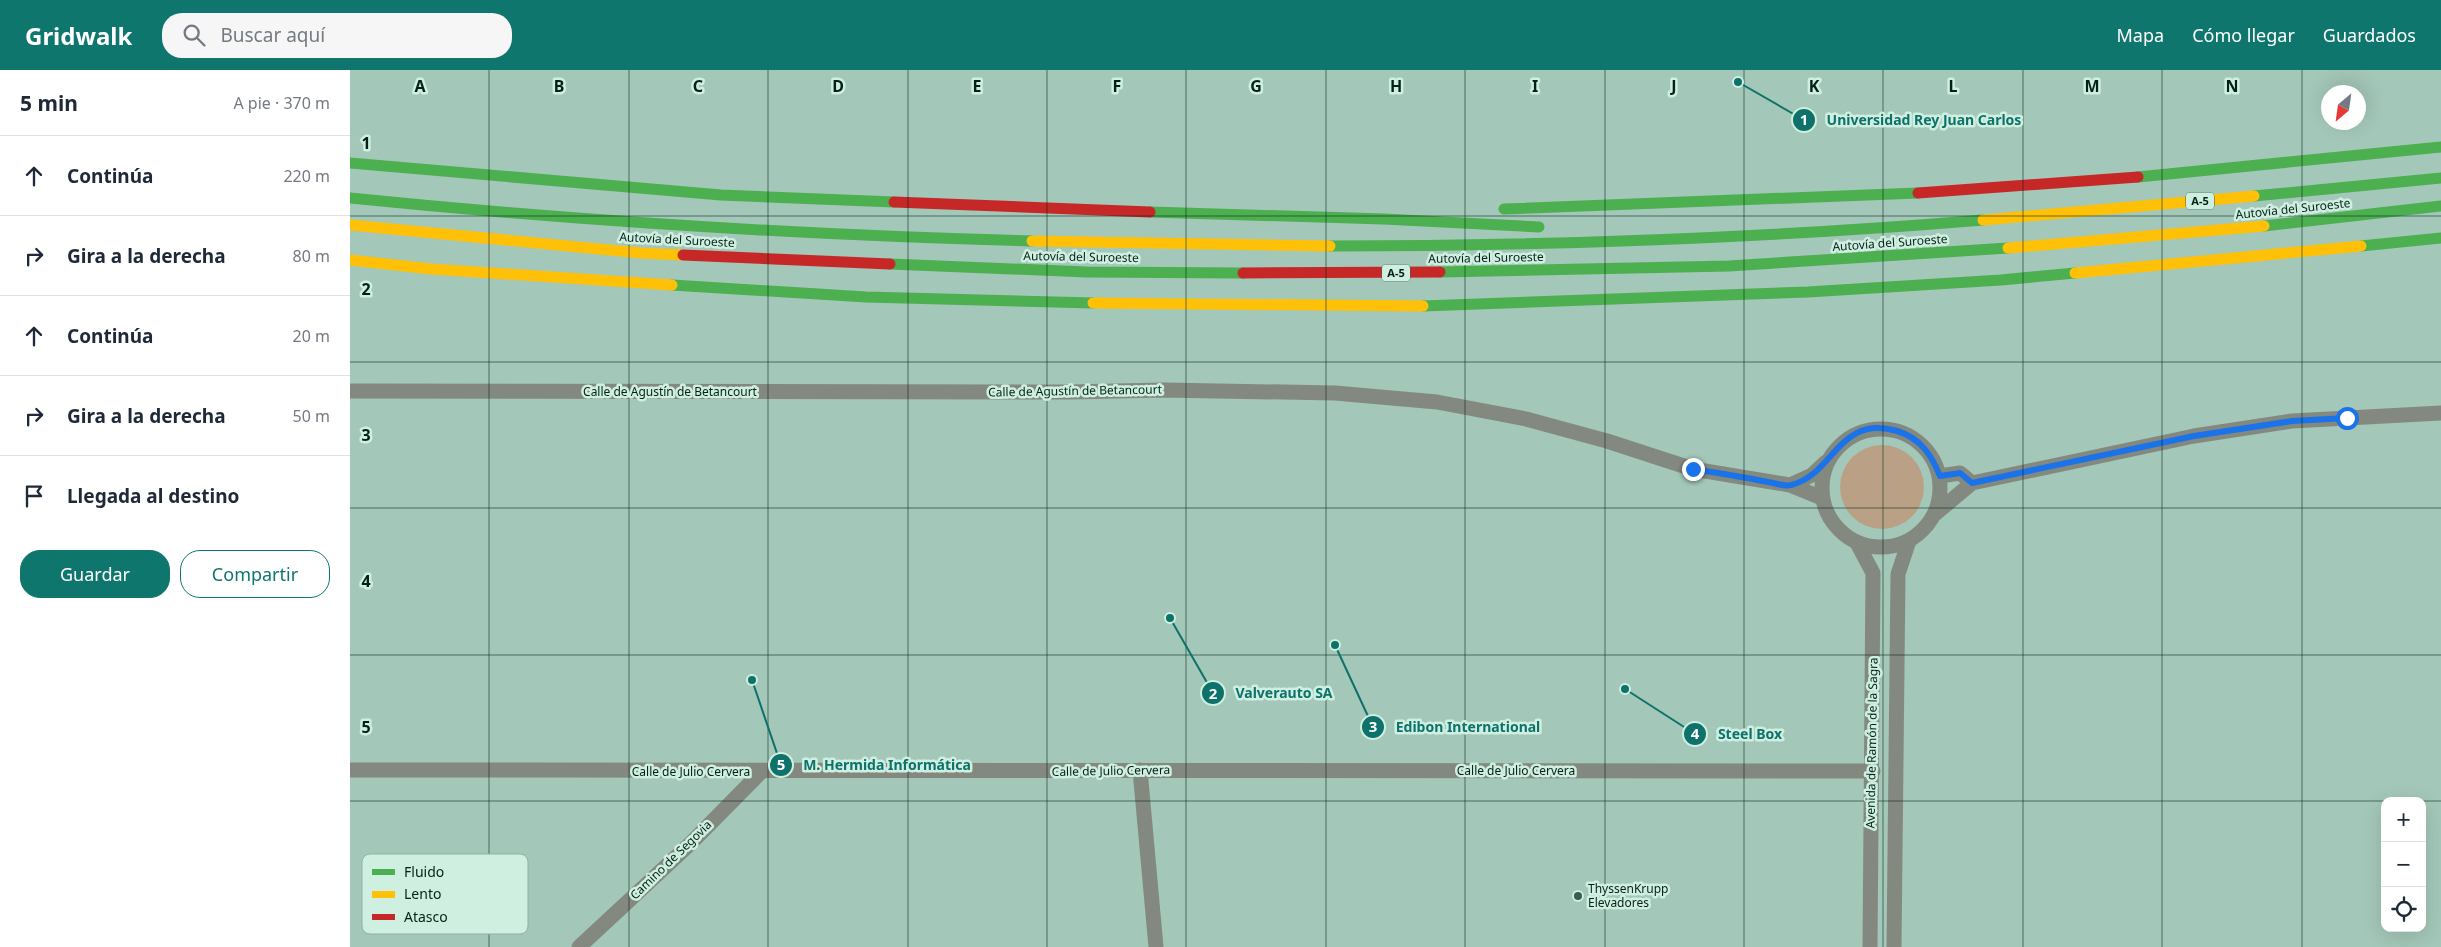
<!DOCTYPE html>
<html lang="es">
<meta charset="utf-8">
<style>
:root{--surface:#fff;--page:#f6f6f7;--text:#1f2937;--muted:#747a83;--line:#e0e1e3;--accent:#0f766e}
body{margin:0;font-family:"Noto Sans",sans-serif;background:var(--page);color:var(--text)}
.controls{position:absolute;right:15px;bottom:15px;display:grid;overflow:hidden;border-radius:10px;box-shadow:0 5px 20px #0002}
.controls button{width:45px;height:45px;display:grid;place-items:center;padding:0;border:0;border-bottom:1px solid var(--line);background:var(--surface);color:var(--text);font:25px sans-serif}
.compass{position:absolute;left:1971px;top:15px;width:45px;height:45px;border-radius:50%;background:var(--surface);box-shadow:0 5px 20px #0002;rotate:209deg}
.stop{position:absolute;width:15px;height:15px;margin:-11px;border:4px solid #1a73e8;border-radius:50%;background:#fff}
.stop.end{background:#1a73e8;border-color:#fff;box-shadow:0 1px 5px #0008}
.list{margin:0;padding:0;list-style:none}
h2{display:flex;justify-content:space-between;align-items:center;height:65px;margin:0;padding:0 20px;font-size:21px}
h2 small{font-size:16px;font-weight:400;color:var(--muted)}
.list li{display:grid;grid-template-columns:32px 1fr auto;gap:15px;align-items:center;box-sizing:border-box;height:80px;padding:0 20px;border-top:1px solid var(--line)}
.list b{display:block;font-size:19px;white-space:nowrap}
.list em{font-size:16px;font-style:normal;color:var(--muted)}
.actions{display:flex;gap:10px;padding:15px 20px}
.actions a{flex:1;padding:11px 0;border:1px solid var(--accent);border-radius:20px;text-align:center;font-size:18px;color:var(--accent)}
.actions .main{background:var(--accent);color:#fff}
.icon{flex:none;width:28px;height:28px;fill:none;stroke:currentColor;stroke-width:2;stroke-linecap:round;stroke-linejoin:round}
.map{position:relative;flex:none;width:2091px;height:877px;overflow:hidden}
header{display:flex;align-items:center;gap:30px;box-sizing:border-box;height:70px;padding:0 25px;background:var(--accent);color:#fff}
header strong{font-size:24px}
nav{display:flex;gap:28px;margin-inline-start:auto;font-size:18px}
.search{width:350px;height:45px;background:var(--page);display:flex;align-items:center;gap:12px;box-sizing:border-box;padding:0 18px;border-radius:20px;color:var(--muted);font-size:19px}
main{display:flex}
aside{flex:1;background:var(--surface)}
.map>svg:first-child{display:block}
.green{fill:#baa185}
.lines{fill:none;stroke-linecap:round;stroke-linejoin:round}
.street{stroke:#848980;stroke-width:15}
.fast{stroke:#4caf50;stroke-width:11}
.slow{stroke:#ffc107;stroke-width:11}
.jam{stroke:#c62828;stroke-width:11}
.route{stroke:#1a73e8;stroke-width:6}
.grid{fill:none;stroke:#052117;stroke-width:1;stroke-opacity:0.55}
.poi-dot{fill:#3c5b4f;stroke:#cfefe1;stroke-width:2}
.labels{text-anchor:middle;stroke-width:5;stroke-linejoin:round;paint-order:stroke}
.shield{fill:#cfefe1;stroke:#425f54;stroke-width:1}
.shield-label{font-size:11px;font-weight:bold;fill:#052117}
.street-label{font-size:12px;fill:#052117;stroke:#cfefe1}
.poi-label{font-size:12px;fill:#052117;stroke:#cfefe1;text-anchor:start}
.key{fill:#cfefe1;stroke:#92b1a4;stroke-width:1}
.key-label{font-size:14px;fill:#052117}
.grid-label{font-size:16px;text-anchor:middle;font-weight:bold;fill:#052117;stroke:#cfefe1;stroke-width:5;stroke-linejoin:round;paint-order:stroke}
.leader{fill:none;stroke:#0e726a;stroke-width:2}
.callout-dot{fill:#0e726a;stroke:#cfefe1;stroke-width:2}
.mark-label{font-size:15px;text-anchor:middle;font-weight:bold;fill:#fff}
.callout-label{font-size:14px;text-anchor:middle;font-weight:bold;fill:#0e726a;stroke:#cfefe1;stroke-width:5;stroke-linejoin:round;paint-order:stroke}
</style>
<header>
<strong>Gridwalk</strong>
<div class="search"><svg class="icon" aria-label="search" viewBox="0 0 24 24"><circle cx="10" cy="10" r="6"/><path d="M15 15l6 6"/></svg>Buscar aquí</div>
<nav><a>Mapa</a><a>Cómo llegar</a><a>Guardados</a></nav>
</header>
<main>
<aside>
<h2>5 min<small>A pie · 370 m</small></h2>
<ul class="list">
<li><svg class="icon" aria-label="ahead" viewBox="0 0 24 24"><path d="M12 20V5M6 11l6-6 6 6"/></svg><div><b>Continúa</b></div><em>220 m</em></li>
<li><svg class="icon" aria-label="right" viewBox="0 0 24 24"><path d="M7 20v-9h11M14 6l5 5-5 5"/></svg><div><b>Gira a la derecha</b></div><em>80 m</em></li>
<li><svg class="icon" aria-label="ahead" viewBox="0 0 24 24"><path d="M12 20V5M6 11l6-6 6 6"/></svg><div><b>Continúa</b></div><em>20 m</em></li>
<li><svg class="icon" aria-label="right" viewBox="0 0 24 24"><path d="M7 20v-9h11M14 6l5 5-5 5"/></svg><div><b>Gira a la derecha</b></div><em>50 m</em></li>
<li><svg class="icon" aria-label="arrive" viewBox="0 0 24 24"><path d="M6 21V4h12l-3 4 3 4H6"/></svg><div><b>Llegada al destino</b></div></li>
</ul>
<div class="actions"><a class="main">Guardar</a><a>Compartir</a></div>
</aside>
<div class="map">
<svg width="2091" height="877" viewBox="0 0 2091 877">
<rect width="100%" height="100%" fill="#a3c7b8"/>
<path class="green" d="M1490 417a42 42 0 1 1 84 0a42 42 0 1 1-84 0Z"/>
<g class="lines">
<path class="street" d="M 0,321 L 719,322 L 814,320 L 985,323 L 1087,332 L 1176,349 L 1257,371 L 1343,399 L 1440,415 L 1472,428
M1472 418a59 59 0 1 1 118 0a59 59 0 1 1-118 0Z
M 1590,406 L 1610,403 L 1622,413
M 1440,415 L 1462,405 L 1476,392
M 1585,444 L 1622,413 L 1844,366 L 1942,351 L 2091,343
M 1507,473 L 1523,503 L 1520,877
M 0,700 L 1523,701
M 790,700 L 806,877
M 229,877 L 341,773 L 411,702
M 1544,877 L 1548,504 L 1559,471"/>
<path class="fast" d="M 0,93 L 371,125 L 544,132
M 1788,107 L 2091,77
M 1904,126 L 2091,108
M 0,128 C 227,151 454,165 682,171
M 1154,139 L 1568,123
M 800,142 L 1034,149 L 1189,157
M 1914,156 L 2091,136
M 980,176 C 1198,176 1416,168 1633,150
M 2011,176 L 2091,168
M 540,194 L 737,202 L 893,203
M 1090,202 L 1379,196 L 1658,178
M 322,215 L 516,227 L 743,233
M 1073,236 L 1458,222 L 1651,210 L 1725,203"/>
<path class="slow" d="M 1633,150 L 1904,126
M 0,155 L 291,183 L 333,185
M 682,171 L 980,176
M 1658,178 L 1914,156
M 0,190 L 81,199 L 322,215
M 1725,203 L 2011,176
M 743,233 L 1073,236"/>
<path class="jam" d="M 1568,123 L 1788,107
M 544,132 L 800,142
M 333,185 L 540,194
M 893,203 L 1090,202"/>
</g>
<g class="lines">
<path class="route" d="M 1343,399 C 1368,403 1393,407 1418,412 C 1425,413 1435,417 1441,415 C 1484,405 1488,344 1547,361 C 1570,368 1581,384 1590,406 L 1610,403 L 1622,413 L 1844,366 L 1942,351 L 1997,348"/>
</g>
<path class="grid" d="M 139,0 L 139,877M 279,0 L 279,877M 418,0 L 418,877M 558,0 L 558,877M 697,0 L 697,877M 836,0 L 836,877M 976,0 L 976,877M 1115,0 L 1115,877M 1255,0 L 1255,877M 1394,0 L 1394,877M 1533,0 L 1533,877M 1673,0 L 1673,877M 1812,0 L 1812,877M 1952,0 L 1952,877M 0,146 L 2091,146M 0,292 L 2091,292M 0,438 L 2091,438M 0,585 L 2091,585M 0,731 L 2035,731M 2072,731 L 2091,731"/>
<circle class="poi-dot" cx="1228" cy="826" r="5"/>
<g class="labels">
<g class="shield">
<rect x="1836" y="122.5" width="28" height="17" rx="4"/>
<rect x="1032" y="194.5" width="28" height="17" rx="4"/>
</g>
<g class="shield-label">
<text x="1850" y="135">A-5</text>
<text x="1046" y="207">A-5</text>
</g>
<g class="street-label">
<text transform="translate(1943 139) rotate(-6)" y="4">Autovía del Suroeste</text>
<text transform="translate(327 170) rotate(3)" y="4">Autovía del Suroeste</text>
<text transform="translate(1540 173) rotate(-4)" y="4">Autovía del Suroeste</text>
<text transform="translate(731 187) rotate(1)" y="4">Autovía del Suroeste</text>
<text transform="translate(1136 188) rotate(-1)" y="4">Autovía del Suroeste</text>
<text transform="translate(725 321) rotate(-1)" y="4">Calle de Agustín de Betancourt</text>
<text x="320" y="326">Calle de Agustín de Betancourt</text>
<text transform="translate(1522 673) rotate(-89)" y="4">Avenida de Ramón de la Sagra</text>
<text transform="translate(761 701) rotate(-1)" y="4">Calle de Julio Cervera</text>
<text x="1166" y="705">Calle de Julio Cervera</text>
<text x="341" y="706">Calle de Julio Cervera</text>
<text transform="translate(321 790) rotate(-44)" y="4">Camino de Segovia</text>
</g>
<g class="poi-label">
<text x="1238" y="823">ThyssenKrupp<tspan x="1238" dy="14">Elevadores</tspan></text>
</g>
</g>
<rect x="12" y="784" width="166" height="80" rx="8" class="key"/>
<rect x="22" y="799" width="23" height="6" fill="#4caf50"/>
<rect x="22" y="821" width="23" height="7" fill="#ffc107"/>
<rect x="22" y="844" width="23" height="6" fill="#c62828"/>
<g class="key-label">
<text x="54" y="807">Fluido</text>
<text x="54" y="829">Lento</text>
<text x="54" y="852">Atasco</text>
</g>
<g class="grid-label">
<text x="70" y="22">A</text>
<text x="209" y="22">B</text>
<text x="348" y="22">C</text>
<text x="488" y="22">D</text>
<text x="627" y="22">E</text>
<text x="767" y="22">F</text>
<text x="906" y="22">G</text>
<text x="1046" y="22">H</text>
<text x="1185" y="22">I</text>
<text x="1324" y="22">J</text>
<text x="1464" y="22">K</text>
<text x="1603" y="22">L</text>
<text x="1742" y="22">M</text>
<text x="1882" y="22">N</text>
<text x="16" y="79">1</text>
<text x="16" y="225">2</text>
<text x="16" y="371">3</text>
<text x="16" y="517">4</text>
<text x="16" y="663">5</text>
</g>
<path class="leader" d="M1388 12L1454 50M820 548L863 623M985 575L1023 657M1275 619L1345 664M402 610L431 695"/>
<g class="callout-dot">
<circle cx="1388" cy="12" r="5"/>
<circle cx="820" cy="548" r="5"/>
<circle cx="985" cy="575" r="5"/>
<circle cx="1275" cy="619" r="5"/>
<circle cx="402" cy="610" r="5"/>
<circle cx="1454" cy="50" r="12"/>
<circle cx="863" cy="623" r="12"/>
<circle cx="1023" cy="657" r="12"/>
<circle cx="1345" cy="664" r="12"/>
<circle cx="431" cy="695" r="12"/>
</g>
<g class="mark-label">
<text x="1454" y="55">1</text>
<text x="863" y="629">2</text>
<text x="1023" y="662">3</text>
<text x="1345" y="669">4</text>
<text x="431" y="700">5</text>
</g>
<g class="callout-label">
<text x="1574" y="55">Universidad Rey Juan Carlos</text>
<text x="934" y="628">Valverauto SA</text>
<text x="1118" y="662">Edibon International</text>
<text x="1400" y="669">Steel Box</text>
<text x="537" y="700">M. Hermida Informática</text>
</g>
</svg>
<div class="controls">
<button>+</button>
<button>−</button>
<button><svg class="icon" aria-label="locate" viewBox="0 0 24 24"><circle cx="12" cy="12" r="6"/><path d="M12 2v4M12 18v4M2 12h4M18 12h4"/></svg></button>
</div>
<svg class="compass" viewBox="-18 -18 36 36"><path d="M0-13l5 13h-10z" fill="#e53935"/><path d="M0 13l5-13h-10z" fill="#747a83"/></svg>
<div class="stop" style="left:1997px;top:348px"></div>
<div class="stop end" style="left:1343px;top:399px"></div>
</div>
</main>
